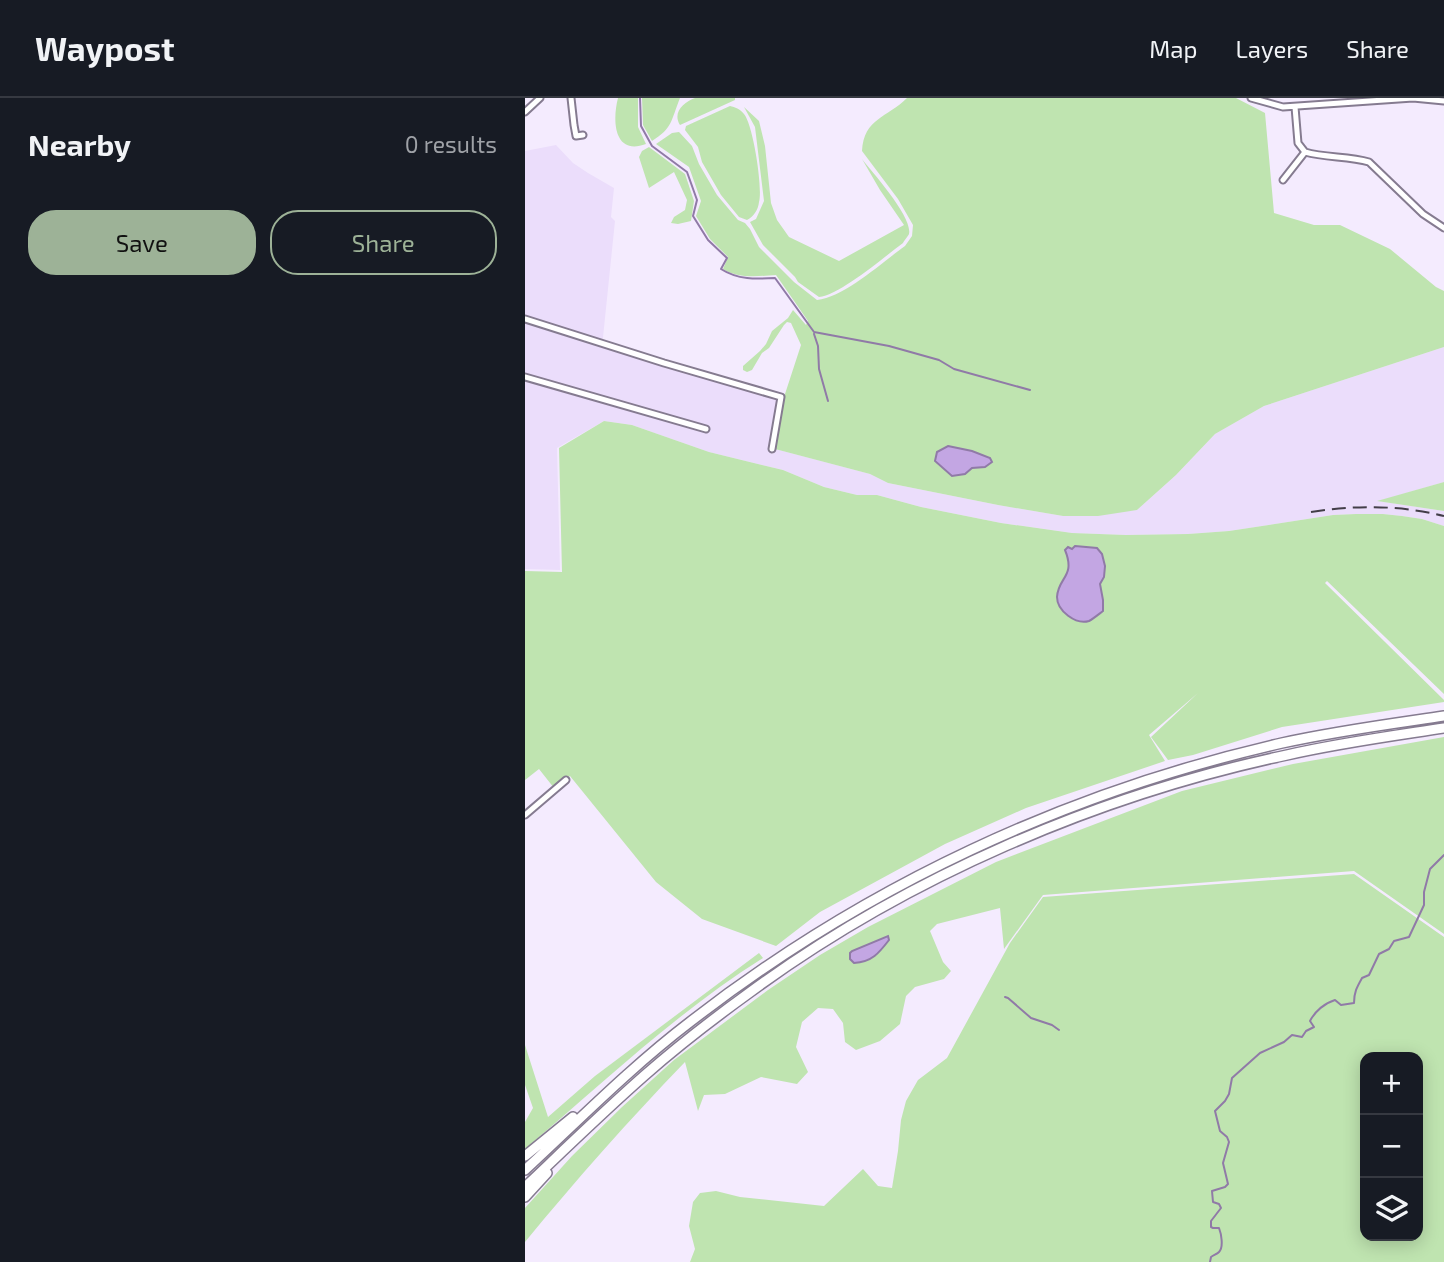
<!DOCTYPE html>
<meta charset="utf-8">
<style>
:root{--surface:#171b24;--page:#242831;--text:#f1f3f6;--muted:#9ea1a6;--line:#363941;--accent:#9db297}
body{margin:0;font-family:"Exo 2",sans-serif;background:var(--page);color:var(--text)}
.controls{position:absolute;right:21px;bottom:21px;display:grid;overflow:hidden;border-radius:14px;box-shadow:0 4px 18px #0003}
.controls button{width:63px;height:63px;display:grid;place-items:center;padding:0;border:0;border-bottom:2px solid var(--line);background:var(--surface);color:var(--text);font:35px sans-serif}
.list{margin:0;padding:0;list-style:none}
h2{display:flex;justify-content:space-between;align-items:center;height:91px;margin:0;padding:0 28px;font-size:30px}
h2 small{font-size:23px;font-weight:400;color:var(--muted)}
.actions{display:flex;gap:14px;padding:21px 28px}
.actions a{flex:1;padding:16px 0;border:2px solid var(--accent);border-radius:28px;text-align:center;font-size:24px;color:var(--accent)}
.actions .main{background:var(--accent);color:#111}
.icon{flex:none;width:38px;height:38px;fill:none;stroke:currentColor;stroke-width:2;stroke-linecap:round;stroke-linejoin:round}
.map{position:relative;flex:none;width:919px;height:1164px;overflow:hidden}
header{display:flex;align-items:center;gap:42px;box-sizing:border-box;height:98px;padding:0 35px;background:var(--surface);border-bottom:2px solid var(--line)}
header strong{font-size:33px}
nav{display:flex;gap:38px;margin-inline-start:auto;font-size:24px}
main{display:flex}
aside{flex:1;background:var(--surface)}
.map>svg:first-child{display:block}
.built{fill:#ebddfb}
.green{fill:#bfe4b0;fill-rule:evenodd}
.water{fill:#c3a6e3;stroke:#907aa7;stroke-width:2}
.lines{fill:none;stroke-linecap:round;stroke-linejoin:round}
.stream{stroke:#907aa7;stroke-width:2}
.minor-casing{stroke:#857b90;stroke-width:9}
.motorway-casing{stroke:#857b90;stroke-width:12}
.minor{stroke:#fff;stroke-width:5}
.motorway{stroke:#fff;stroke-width:9}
.rail{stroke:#433e48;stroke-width:2;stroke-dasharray:14 7;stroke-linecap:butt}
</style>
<header>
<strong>Waypost</strong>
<nav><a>Map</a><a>Layers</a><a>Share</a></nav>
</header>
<main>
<aside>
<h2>Nearby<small>0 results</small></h2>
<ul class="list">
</ul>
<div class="actions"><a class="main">Save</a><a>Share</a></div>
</aside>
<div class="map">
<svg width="919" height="1164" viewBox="0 0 919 1164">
<rect width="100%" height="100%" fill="#f4ebfe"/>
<path class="built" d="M 31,47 L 48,65 L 63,75 L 89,90 L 86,119 L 90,123 L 77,249 L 231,293 L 251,300 L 254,303 L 245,355 L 248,356 L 250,351 L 345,376 L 363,385 L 473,407 L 538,418 L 612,412 L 651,377 L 690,336 L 739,308 L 919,249 L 919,384 L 854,403 L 919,413 L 919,428 L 897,421 L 877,418 L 858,416 L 831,416 L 808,417 L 704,433 L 663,436 L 601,437 L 547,435 L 476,425 L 396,409 L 352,397 L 332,397 L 299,389 L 258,372 L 184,354 L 107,327 L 79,323 L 32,350 L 35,472 L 0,471 L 0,53 Z"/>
<path class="green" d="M 93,0 L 113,0 L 113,29 L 121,46 C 89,58 87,23 93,0 Z
M 117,0 L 155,0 C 146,22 148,30 127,43 L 118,27 Z
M 170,0 L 210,0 L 210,2 L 155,27 C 147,14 159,4 170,0 Z
M 382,0 L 711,0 L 740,15 L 749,115 L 789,127 L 815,127 L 865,151 L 911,189 L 919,193 L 919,249 L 739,308 L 690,336 L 651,377 L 612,412 L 573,418 L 538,418 L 473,407 L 363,385 L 345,376 L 250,351 L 260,296 L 276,247 L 266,225 L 262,224 L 259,227 L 244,250 L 237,255 L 227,272 L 222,274 L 218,272 L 218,268 L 235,253 L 241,246 L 247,233 L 263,220 L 268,212 L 281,227 L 283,223 L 251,177 C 234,178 213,181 198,171 L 203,159 L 185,141 L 171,118 L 176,103 L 164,69 L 131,46 L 147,35 L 154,34 L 167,48 L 174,66 L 192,97 L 213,122 L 220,125 L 225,131 L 234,149 L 269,184 L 292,202 C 320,199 356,165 380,148 L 387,138 L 388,127 L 373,101 L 337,53 C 339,20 362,20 382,0 Z
M 205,8 C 210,9 215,11 219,16 C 228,26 238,91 234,104 C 233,112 229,118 222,122 L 214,119 L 196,97 L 177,64 L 173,49 L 160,32 L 161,28 Z
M 219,9 L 234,23 L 240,48 L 246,105 L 252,122 L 264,139 L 314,163 L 379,127 L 355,92 L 337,61 C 347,74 388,119 384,136 C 383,138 379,143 378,145 C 359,159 315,197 294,199 L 273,184 L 270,179 L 238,147 L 225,124 L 231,121 L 239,103 L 230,29 Z
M 124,49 L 160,76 L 169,103 L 166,123 L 153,126 L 146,125 L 149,119 L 160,112 L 162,102 L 149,74 L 124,90 L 114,59 L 117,53 Z
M 79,323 L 107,327 L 184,354 L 258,372 L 299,389 L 332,397 L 352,397 L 396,409 L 476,425 L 547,435 L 601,437 L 663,436 L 704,433 L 808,417 L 831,416 L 858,416 L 877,418 L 897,421 L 919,428 L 919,596 L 802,483 L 800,485 L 919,602 L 919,604 L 757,629 L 668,657 L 643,662 L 626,639 L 673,595 L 624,637 L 640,663 L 501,710 L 420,746 L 295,814 L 251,848 L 177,821 L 131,784 L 45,678 L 29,690 L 14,671 L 0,682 L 0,473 L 37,474 L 34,350 ZM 547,451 L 579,479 L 575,486 L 578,502 L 534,507 C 531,488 540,489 543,475 C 545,468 543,459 540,452 Z
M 919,384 L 919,413 L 852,403 Z
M 919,639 L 919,836 L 829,773 L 518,797 L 479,851 L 475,810 L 412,826 L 405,833 L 418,864 L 426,873 L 419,881 L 390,889 L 381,898 L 375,926 L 355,943 L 331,952 L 320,944 L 318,925 L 308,911 L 293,910 L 277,924 L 271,949 L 283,974 L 272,986 L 236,979 L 200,996 L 179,997 L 173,1013 L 160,964 C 104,1022 51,1082 0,1144 L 0,1110 L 47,1058 L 97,1009 L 149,962 L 243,892 L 295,857 L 343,829 L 471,764 L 657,693 L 768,666 Z
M 829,776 L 919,839 L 919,1164 L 165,1164 L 170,1151 L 164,1128 L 168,1104 L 175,1095 L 191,1093 L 215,1099 L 299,1108 L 338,1071 L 353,1088 L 367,1090 L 373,1053 L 376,1022 L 381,1003 L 393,982 L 422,960 L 485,845 L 518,799 ZM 840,959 L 893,959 L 893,1138 L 840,1138 Z
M 234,855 L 238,860 C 152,914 78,985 0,1051 L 0,1024 L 8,1010 L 0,987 L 0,947 L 23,1019 L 70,978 Z"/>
<path class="water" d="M 423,348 L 447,353 L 465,360 L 467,364 L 460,369 L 447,370 L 440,376 L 427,378 L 410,363 L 412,354 Z
M 550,448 L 572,450 L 577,456 L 580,468 L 579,479 L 575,486 L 578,502 L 578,513 C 574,516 568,521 564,523 C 551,527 532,513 532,499 C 533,479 551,479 540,452 L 543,449 L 547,451 Z
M 363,838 L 364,842 C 354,855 347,864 329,865 L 325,861 L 325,855 L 327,853 Z"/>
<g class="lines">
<path class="stream" d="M 115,0 L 116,28 L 127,48 L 162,74 L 172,102 L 168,118 L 183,142 L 202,160 L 196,171 C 213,182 231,181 250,180 L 289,234 L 364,248 L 414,262 L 429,271 L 505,292
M 289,236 L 293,248 L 294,271 L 303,303
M 480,899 L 483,900 L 506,920 L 527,927 L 534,932
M 685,1164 L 686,1159 C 689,1157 692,1156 694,1154 C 699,1149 696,1135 694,1130 L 688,1130 L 686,1129 L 686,1123 L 696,1110 L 694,1106 L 688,1104 L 687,1093 L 700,1089 L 703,1086 L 698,1065 L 704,1044 L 702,1039 L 695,1033 L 690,1013 L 700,1003 L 704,996 L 707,980 L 735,955 L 759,944 L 767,937 L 777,939 L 781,933 L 789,929 L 785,923 C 790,913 800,905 810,902 L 816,907 L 829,905 C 829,894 832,889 837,880 L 844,877 L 854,856 L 864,851 L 869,843 L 884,839 L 899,807 L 899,794 L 905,771 L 919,757"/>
<defs>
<path id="minor" d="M 46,0 L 49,27 L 51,38 L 58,37
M 726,0 L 758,9 L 888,0 L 919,3
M 770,9 L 773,45 L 780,54 C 801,60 823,58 844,64 L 898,116 L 919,130
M 0,14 L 15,0
M 758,82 L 780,54
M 0,221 L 139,265 L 256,299 L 247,351
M 0,279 L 181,331
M 0,717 L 41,682"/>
<path id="motorway" d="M 0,1058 L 48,1019
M 0,1072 C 54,1022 106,969 165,924 C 340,788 542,694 757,645 C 811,633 865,626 919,618
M 0,1089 C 40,1051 79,1013 120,977 C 153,948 188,921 224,895 C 380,780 573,697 762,657 C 814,645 867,638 919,630
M 0,1099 L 22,1075"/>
</defs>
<use href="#minor" class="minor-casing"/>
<use href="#motorway" class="motorway-casing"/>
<use href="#minor" class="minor"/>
<use href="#motorway" class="motorway"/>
<path class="rail" d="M 786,414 C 831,407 875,407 919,418"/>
</g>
</svg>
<div class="controls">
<button>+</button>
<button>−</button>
<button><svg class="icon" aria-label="layers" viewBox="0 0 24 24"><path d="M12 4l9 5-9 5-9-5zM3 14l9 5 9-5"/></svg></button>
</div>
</div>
</main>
